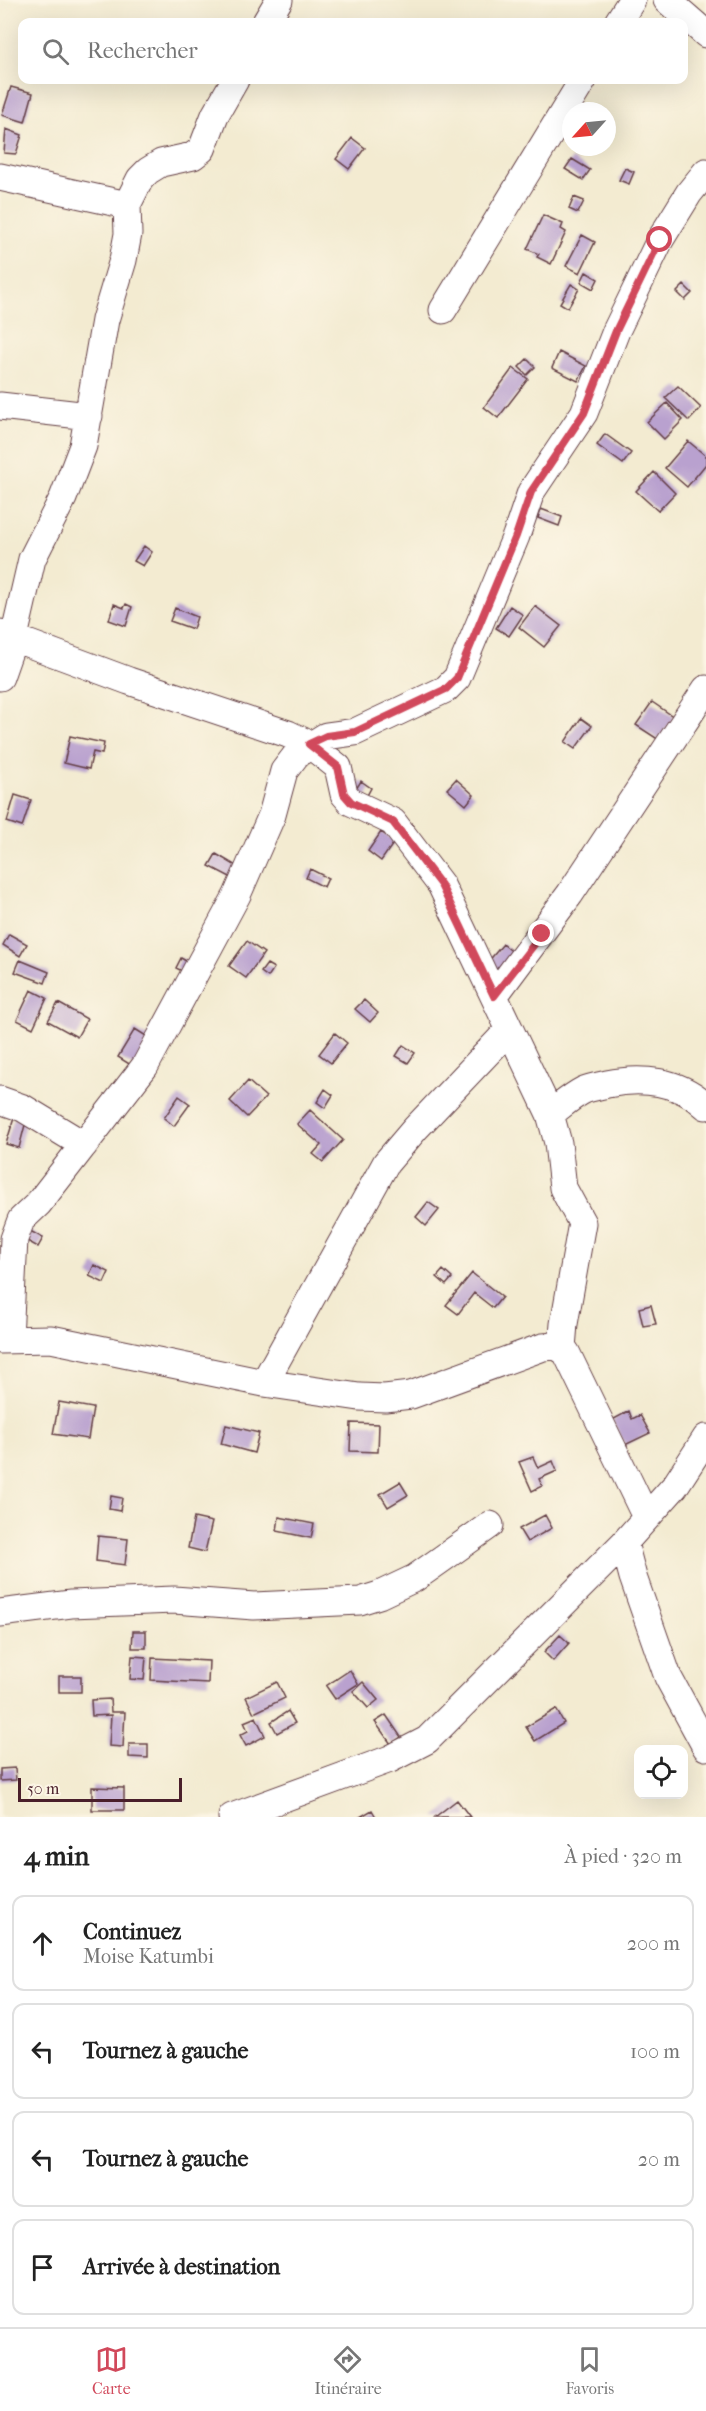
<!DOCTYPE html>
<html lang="fr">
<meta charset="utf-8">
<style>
:root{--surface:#fff;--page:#f6f6f6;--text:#222;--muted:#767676;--line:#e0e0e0;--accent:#d1495b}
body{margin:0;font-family:"IM FELL French Canon",serif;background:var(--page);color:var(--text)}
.controls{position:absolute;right:18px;bottom:18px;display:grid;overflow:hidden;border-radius:12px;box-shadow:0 6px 24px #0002}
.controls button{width:54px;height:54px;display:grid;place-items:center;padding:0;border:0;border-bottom:2px solid var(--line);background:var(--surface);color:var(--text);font:30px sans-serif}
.compass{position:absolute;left:562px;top:102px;width:54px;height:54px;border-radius:50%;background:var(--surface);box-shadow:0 6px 24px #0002;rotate:243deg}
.scale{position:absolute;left:18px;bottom:15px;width:164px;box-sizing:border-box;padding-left:6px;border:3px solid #4a1f2b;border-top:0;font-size:16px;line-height:21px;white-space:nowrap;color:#4a1f2b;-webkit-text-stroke:4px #fcf5e5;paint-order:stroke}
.stop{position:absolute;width:18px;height:18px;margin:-14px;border:4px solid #d1495b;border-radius:50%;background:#fff}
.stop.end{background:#d1495b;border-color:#fff;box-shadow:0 2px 6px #0008}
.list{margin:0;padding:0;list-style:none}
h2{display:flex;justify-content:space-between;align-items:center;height:78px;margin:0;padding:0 24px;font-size:26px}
h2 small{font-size:20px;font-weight:400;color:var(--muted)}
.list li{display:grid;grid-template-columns:39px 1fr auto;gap:18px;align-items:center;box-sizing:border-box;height:96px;margin:0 12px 12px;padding:0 12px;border:2px solid var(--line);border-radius:12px}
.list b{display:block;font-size:22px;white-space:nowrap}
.list p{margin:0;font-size:20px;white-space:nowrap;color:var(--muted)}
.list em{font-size:20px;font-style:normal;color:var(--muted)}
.icon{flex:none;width:33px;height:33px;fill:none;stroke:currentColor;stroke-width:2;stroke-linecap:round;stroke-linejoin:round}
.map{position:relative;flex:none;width:706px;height:1817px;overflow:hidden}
.search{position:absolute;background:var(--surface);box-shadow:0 6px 24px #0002;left:18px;right:18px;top:18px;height:66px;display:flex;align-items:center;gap:15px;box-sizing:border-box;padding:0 21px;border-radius:12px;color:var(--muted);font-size:22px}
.sheet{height:510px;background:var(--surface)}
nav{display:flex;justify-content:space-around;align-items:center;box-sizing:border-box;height:84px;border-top:2px solid var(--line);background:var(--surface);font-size:16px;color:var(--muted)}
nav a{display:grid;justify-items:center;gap:3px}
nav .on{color:var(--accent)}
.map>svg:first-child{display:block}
.building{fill:#b9a1cf}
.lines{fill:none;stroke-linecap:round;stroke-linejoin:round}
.minor-casing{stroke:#633e44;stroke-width:29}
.minor{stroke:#fff;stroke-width:27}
.route{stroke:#d1495b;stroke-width:8}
</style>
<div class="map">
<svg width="706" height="1817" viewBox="0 0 706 1817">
<rect width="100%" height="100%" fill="#fcf5e5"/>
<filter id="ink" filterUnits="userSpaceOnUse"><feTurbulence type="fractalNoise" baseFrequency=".0167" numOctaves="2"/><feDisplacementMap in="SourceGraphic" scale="12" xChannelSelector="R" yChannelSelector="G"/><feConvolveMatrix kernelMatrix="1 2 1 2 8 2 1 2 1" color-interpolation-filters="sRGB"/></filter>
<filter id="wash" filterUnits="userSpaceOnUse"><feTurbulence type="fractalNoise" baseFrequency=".008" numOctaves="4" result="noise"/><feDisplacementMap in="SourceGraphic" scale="24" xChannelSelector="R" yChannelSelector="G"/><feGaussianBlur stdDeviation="1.35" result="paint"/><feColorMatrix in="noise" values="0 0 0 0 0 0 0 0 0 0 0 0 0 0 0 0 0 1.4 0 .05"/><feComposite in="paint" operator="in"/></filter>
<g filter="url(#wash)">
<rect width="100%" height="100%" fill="#f3ebd1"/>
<g id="blocks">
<path class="building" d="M 11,87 L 33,93 L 25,122 L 2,115 Z
M 6,129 L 22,135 L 16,154 L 4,153 Z
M 352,138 L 365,148 L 349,169 L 336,159 Z
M 572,159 L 590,170 L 583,180 L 565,169 Z
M 625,168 L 634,172 L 629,184 L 619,180 Z
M 574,197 L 584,201 L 578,213 L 569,209 Z
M 543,215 L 563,224 L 561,229 L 566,232 L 551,264 L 537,257 L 539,254 L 527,249 Z
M 582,235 L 595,242 L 580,273 L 566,266 Z
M 586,272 L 598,279 L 593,289 L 581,282 Z
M 571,284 L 579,289 L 568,308 L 560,303 Z
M 684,285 L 692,293 L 685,300 L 677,292 Z
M 559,352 L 586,366 L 578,381 L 552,368 Z
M 527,359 L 535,367 L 527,375 L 519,367 Z
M 513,368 L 528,379 L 498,418 L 484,407 Z
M 678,386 L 701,408 L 689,421 L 665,398 Z
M 667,403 L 683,420 L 664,439 L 647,422 Z
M 605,434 L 631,453 L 623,464 L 597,445 Z
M 688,441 L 706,456 L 706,464 L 687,487 L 665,468 Z
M 654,472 L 675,493 L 658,511 L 636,491 Z
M 541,509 L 562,517 L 559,526 L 538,518 Z
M 144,546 L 152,552 L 143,566 L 134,561 Z
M 114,604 L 124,608 L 126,604 L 132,607 L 126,626 L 109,620 Z
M 510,606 L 523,615 L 509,636 L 496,628 Z
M 535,606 L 561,626 L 544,647 L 519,627 Z
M 175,608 L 197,617 L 193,629 L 170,621 Z
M 652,702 L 674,717 L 659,740 L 636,725 Z
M 581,718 L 592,726 L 575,749 L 565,742 Z
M 70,736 L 104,743 L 102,754 L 93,752 L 89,769 L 64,763 Z
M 456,779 L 474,795 L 466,805 L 447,789 Z
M 361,781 L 371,788 L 364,801 L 353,794 Z
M 15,795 L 31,800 L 22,827 L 7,822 Z
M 381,832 L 395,841 L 381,861 L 368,851 Z
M 216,854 L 238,867 L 232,878 L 209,866 Z
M 310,869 L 328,878 L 324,887 L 306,878 Z
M 9,934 L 27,944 L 20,956 L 3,945 Z
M 247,941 L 264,953 L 246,978 L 229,966 Z
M 503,944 L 516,955 L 496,980 L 482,969 Z
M 181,958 L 191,964 L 186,973 L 176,968 Z
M 20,960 L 49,972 L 45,983 L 15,972 Z
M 267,964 L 274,968 L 268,977 L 261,972 Z
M 31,990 L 47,998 L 33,1028 L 17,1020 Z
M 364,1000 L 378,1013 L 370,1022 L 355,1009 Z
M 58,1003 L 87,1019 L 77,1037 L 48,1021 Z
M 135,1029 L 151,1039 L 134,1067 L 118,1057 Z
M 335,1033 L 347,1043 L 331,1063 L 319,1054 Z
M 403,1045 L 415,1053 L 408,1063 L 396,1056 Z
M 248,1081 L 266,1097 L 247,1117 L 230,1101 Z
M 325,1089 L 333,1095 L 325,1108 L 317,1102 Z
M 179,1096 L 190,1104 L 174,1126 L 164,1118 Z
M 310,1110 L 343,1140 L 323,1162 L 313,1154 L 321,1145 L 297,1124 Z
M 14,1118 L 26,1121 L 19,1148 L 6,1144 Z
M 428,1202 L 439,1210 L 426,1226 L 416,1217 Z
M 23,1227 L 43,1238 L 38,1247 L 18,1236 Z
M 94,1265 L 109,1272 L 104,1283 L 89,1276 Z
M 443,1270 L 452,1278 L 446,1285 L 437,1277 Z
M 472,1273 L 502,1297 L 493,1308 L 474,1293 L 458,1314 L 446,1305 Z
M 651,1305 L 656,1324 L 643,1326 L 639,1308 Z
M 59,1402 L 93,1408 L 88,1439 L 53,1434 Z
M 629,1411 L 632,1419 L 640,1415 L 650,1433 L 625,1445 L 612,1420 Z
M 351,1423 L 379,1424 L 378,1452 L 350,1451 Z
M 226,1425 L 259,1433 L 254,1453 L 221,1444 Z
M 533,1457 L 538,1468 L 553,1461 L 557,1471 L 539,1479 L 542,1486 L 532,1491 L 519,1462 Z
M 400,1482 L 408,1495 L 388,1507 L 380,1494 Z
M 111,1496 L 122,1498 L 120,1511 L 109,1509 Z
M 545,1515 L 552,1528 L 527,1542 L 519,1529 Z
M 279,1517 L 314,1524 L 311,1538 L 277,1531 Z
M 194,1518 L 212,1522 L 205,1552 L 188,1548 Z
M 98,1536 L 128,1539 L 125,1565 L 96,1561 Z
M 133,1631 L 146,1631 L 146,1648 L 132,1648 Z
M 560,1635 L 569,1643 L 553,1661 L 544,1652 Z
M 132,1656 L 146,1657 L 144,1680 L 130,1679 Z
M 152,1658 L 209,1661 L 208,1683 L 151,1680 Z
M 350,1670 L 358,1684 L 335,1699 L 326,1686 Z
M 59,1676 L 81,1676 L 81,1692 L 59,1692 Z
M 277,1682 L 285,1698 L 254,1713 L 246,1697 Z
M 363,1682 L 378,1700 L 368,1708 L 353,1691 Z
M 110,1699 L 111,1712 L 125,1712 L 123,1747 L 109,1746 L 111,1715 L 92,1716 L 91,1700 Z
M 556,1709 L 564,1723 L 535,1741 L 526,1727 Z
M 288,1711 L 295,1723 L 277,1733 L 271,1722 Z
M 386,1715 L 401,1737 L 391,1744 L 375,1722 Z
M 256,1717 L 265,1736 L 246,1746 L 240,1735 L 248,1731 L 244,1722 Z
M 129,1744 L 148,1744 L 148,1758 L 129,1757 Z
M 15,1768 L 16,1780 L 0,1781 L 0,1769 Z
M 92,1787 L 124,1788 L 124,1810 L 92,1810 Z
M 457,1800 L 470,1817 L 435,1817 Z
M 372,1810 L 376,1817 L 360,1817 Z"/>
</g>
</g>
<g filter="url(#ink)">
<use href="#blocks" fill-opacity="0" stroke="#633e44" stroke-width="1.5"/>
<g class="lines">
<defs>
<path id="minor" d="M 667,0 L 706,34
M 266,22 L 279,0
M 618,22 L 632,0
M 0,177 L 127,205
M 443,310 L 583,80
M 0,406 L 89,416
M 0,633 L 129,681 L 288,734 L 309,744 L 338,767 L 344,794 L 351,802 L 393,822 L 441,885 L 550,1114 L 558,1143 L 563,1188 L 582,1223 L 564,1324 L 562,1348
M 0,677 L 14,637 L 32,559 L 63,498 L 83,446 L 105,320 L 123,260 L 128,234 L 127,205 L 140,179 L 148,171 L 161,163 L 193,156 L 202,149 L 215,115 L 235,80
M 494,996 L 570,894 L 706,689
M 0,1100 L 23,1108 L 84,1145
M 550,1114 C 561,1106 572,1096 584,1090 C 591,1087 600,1086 607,1084 C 641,1077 679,1080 706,1106
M 9,1338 L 14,1239 L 21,1220 L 38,1204 L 145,1066 L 237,895 L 272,815 L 284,771 L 297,754 L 326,736 L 355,732 L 446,689 L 457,678 L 516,536 L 531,492 L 584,413 L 616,331 L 660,240 L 689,193 L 706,172
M 0,1340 L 51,1339 L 264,1383 L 359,1397 L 385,1398 L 411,1395 L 543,1347 L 556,1346 L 566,1352 L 646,1517
M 264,1383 L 386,1163 L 415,1129 L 509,1030
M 624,1543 L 633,1577 L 668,1677 L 706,1747
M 0,1613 L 71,1604 L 174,1600 L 254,1606 L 360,1601 L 379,1595 L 415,1578 L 490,1525
M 232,1817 L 390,1759 L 427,1740 L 624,1543 L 675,1486 L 706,1438"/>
</defs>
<use href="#minor" class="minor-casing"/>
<use href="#minor" class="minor"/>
</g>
</g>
<g class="lines" filter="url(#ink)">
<path class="route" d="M 542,934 L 494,996 L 441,885 L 393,822 L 351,802 L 344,794 L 338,767 L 309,744 L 326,736 L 355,732 L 446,689 L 457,678 L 516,536 L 531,492 L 584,413 L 616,331 L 660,240"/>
</g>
</svg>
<div class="controls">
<button><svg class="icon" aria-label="locate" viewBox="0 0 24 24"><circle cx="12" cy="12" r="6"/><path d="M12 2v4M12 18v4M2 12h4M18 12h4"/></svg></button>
</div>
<svg class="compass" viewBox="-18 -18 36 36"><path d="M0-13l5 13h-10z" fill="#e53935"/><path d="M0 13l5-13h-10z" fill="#767676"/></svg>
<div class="scale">50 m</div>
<div class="stop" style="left:660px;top:240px"></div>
<div class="stop end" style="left:542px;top:934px"></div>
<div class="search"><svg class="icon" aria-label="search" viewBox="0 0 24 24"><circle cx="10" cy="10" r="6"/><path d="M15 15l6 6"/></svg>Rechercher</div>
</div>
<section class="sheet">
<h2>4 min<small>À pied · 320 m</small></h2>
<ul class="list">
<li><svg class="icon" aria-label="ahead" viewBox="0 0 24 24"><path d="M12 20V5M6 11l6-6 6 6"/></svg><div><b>Continuez</b><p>Moise Katumbi</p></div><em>200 m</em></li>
<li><svg class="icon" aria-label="left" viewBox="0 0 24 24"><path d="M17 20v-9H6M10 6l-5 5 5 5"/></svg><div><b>Tournez à gauche</b></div><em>100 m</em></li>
<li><svg class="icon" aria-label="left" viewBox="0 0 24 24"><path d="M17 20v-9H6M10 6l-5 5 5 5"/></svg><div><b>Tournez à gauche</b></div><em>20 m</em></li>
<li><svg class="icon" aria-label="arrive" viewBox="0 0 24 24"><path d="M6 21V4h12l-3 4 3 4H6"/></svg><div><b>Arrivée à destination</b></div></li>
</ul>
</section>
<nav>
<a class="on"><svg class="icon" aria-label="map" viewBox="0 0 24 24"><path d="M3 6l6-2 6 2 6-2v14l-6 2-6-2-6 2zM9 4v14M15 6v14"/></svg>Carte</a>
<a><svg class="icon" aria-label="directions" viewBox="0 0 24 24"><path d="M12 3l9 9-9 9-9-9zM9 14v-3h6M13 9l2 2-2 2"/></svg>Itinéraire</a>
<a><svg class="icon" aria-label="saved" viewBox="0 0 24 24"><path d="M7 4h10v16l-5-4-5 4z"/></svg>Favoris</a>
</nav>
